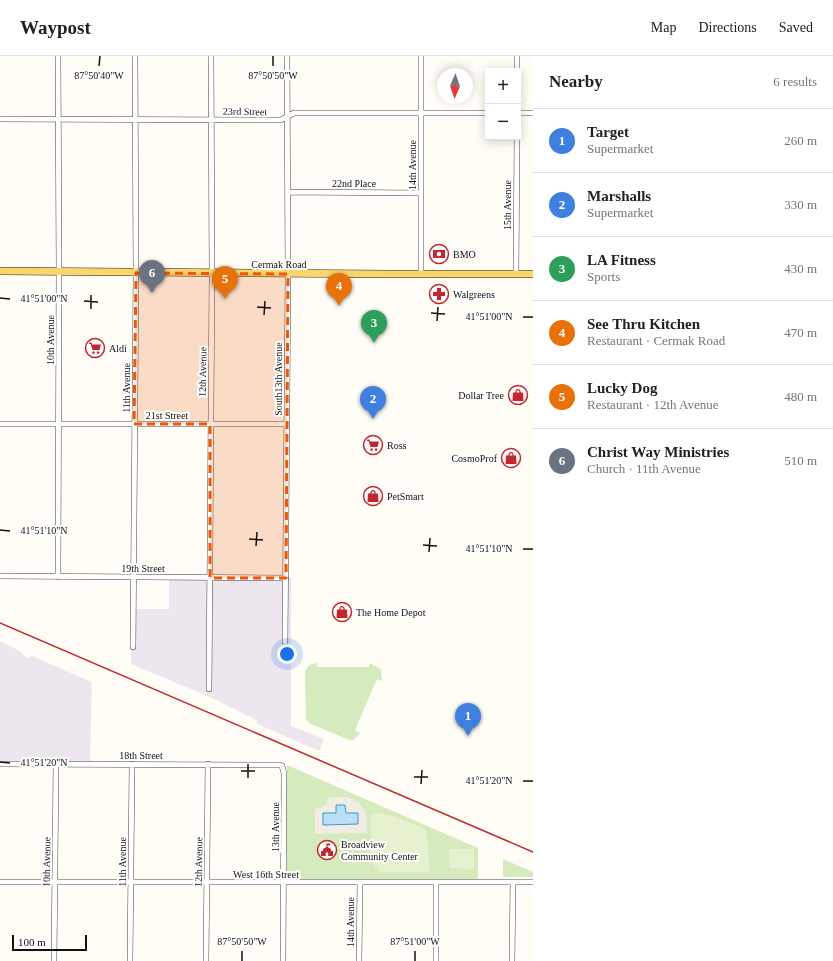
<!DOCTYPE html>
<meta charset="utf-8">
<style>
:root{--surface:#fff;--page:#f2f2f2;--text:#202124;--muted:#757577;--line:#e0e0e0;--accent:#b45309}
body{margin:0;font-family:Georgia,serif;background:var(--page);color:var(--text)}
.controls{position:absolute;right:12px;top:12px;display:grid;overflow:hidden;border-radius:0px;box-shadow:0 2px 10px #0003}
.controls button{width:36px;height:36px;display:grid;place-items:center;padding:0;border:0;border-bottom:1px solid var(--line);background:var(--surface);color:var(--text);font:20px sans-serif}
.compass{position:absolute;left:437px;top:12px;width:36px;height:36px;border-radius:50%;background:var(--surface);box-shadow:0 2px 10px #0003;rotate:182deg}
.scale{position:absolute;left:12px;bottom:10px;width:75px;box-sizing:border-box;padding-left:4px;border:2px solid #111;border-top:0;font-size:11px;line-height:14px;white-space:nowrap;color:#111;-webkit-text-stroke:3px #fff;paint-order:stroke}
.you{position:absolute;left:287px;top:598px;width:14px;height:14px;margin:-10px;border:3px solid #fff;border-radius:50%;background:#1a73e8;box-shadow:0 0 0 6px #1a73e833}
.badge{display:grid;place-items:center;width:26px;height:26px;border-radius:50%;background:var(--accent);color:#fff;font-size:13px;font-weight:700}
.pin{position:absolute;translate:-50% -33px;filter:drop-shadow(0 1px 2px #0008)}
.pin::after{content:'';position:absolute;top:21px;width:14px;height:12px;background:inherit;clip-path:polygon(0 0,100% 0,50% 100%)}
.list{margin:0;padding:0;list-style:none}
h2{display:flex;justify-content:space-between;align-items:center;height:52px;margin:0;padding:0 16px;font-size:17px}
h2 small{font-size:13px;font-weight:400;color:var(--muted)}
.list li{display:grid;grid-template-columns:26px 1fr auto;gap:12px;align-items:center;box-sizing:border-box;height:64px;padding:0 16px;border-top:1px solid var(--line)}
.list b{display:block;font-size:15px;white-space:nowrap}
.list p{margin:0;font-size:13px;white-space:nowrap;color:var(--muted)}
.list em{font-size:13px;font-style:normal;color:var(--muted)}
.map{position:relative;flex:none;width:533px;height:905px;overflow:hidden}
header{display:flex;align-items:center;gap:24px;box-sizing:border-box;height:56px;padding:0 20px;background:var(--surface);border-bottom:1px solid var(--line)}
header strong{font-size:19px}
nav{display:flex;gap:22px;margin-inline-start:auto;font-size:14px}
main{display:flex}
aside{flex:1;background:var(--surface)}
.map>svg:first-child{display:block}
.industrial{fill:#eee6ef}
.green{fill:#d5ebbd}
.pitch{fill:#e6f2cf}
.plaza{fill:#f1ede2}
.water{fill:#b9e0f7;stroke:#3f96cf}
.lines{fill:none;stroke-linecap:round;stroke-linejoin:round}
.minor-casing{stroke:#444;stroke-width:6}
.major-casing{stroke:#222;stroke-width:8}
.minor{stroke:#fff;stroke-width:5}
.major{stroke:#f9d66b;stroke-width:7}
.rail{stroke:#c4262e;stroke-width:1.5}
.marked{fill:#e8590c;fill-opacity:0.2;stroke:#e8590c;stroke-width:3;stroke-dasharray:8 5;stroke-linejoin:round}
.ticks{fill:none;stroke:#111;stroke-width:1.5}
.labels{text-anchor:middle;stroke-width:4;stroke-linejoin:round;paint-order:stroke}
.street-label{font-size:10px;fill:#111;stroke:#fff}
.poi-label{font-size:10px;fill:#111;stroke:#fff;text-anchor:start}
.ticks-label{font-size:10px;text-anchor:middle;fill:#111;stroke:#fff;stroke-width:4;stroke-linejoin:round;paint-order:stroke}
</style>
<header>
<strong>Waypost</strong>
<nav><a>Map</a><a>Directions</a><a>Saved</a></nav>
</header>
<main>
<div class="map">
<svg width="533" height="905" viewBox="0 0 533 905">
<rect width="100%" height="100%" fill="#fffdf5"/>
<path class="industrial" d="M 169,520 L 291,521 L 291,670 L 324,683 L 319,695 L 257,668 L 258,665 L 212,642 L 131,608 L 131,553 L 169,553 Z
M 0,585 L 20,595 L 27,602 L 32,600 L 92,626 L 90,705 L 0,705 Z"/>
<path class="green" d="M 317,607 L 317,611 L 369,611 L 369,607 L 381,613 L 382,625 L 377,623 L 355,674 L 360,677 L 359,679 L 353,684 L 349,684 L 309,667 L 306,663 L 305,615 L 309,609 Z
M 287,709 L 478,792 L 478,824 L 287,824 Z
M 503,803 L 533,816 L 533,821 L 503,821 Z"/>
<path class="pitch" d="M 377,756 L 393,760 L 425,773 L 428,788 L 429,816 L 380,816 L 371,806 L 371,759 Z
M 449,793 L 474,793 L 474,813 L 449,812 Z"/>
<path class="plaza" d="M 329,741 L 347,741 L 353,743 L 359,747 L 366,756 L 367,777 L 315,778 L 315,753 L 321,752 L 326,749 Z"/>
<path class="water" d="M 336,749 L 345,749 L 346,757 L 358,757 L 358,768 L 323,769 L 323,757 L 336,757 Z"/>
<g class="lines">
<defs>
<path id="minor" d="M 517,0 L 517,15
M 518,57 L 533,57
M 0,63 L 281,64 L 294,57 L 488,57
M 288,136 L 421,137
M 421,218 L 421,0
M 516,218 L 517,81
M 0,368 L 287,368
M 0,520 L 286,522
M 58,521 L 59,216 L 58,0
M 285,586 L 288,218 L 287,0
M 133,591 L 136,217 L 135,0
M 209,633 L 212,217 L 211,0
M 0,708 L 280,709 L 282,710 L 284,717 L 283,905
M 0,826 L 533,826
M 54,905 L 56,708
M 130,905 L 132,708
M 206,905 L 208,708
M 359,905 L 360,826
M 436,905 L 436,827
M 512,905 L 513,826"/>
<path id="major" d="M 0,215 L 390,218 L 533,218"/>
</defs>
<use href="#minor" class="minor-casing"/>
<use href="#major" class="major-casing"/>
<use href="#minor" class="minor"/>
<use href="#major" class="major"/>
<path class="rail" d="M 0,567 L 533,796"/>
</g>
<path class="marked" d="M 136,217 L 288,218 L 286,522 L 210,522 L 210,368 L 134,368 Z"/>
<path class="ticks" d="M 99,10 L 100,0M 273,10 L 273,0M 0,242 L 10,243M 84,245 L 98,246M 257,251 L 271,252M 91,253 L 91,239M 431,257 L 445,258M 264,259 L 265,245M 523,261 L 533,261M 437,265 L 438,251M 0,474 L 10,475M 249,483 L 263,484M 423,489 L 437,490M 256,490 L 257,476M 523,493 L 533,493M 429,496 L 430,482M 0,706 L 10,707M 241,715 L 255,715M 414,721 L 428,721M 248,722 L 248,708M 523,725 L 533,725M 421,728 L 422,714M 242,905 L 242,895M 415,905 L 415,895"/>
<defs>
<symbol id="bank-ring" viewBox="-11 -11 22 22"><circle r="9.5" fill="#fff" stroke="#c4262e" stroke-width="1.5"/><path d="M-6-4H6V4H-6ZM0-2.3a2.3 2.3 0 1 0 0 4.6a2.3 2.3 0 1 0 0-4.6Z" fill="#c4262e"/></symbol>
<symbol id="pharmacy-ring" viewBox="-11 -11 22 22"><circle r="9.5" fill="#fff" stroke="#c4262e" stroke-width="1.5"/><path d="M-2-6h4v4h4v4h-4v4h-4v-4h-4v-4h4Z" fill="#c4262e"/></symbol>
<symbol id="supermarket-ring" viewBox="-11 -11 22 22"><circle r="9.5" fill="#fff" stroke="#c4262e" stroke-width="1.5"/><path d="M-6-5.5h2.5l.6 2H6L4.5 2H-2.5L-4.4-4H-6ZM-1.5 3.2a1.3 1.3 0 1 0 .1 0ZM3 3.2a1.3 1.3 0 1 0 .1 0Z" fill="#c4262e"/></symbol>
<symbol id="shop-ring" viewBox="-11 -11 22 22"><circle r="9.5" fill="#fff" stroke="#c4262e" stroke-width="1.5"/><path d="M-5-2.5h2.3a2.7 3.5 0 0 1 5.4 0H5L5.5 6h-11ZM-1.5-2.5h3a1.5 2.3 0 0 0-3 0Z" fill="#c4262e"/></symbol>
<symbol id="civic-ring" viewBox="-11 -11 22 22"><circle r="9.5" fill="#fff" stroke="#c4262e" stroke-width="1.5"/><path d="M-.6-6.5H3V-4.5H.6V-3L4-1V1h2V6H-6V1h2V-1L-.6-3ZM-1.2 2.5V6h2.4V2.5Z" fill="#c4262e"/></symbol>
</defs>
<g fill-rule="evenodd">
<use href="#bank-ring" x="428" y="187" width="22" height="22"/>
<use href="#pharmacy-ring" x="428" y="227" width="22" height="22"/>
<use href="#supermarket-ring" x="84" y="281" width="22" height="22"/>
<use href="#shop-ring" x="507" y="328" width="22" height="22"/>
<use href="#supermarket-ring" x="362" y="378" width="22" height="22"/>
<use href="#shop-ring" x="500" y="391" width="22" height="22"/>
<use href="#shop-ring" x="362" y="429" width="22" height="22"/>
<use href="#shop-ring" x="331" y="545" width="22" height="22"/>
<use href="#civic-ring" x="316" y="783" width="22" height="22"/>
</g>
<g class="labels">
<g class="street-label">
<text transform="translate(245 55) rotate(1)" y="4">23rd Street</text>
<text transform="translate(412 109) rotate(-90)" y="4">14th Avenue</text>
<text x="354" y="131">22nd Place</text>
<text transform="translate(507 149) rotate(-90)" y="4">15th Avenue</text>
<text x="279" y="212">Cermak Road</text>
<text transform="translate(50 284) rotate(-90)" y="4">10th Avenue</text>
<text transform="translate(202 316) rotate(-89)" y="4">12th Avenue</text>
<text transform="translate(278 323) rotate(-90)" y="4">South13th Avenue</text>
<text transform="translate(126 332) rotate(-90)" y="4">11th Avenue</text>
<text x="167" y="363">21st Street</text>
<text x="143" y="516">19th Street</text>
<text x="141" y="703">18th Street</text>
<text transform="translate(275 771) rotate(-90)" y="4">13th Avenue</text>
<text transform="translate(46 806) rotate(-89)" y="4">10th Avenue</text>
<text transform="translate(122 806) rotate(-90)" y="4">11th Avenue</text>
<text transform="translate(198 806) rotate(-89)" y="4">12th Avenue</text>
<text x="266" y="822">West 16th Street</text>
<text transform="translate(350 866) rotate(-90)" y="4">14th Avenue</text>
</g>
<g class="poi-label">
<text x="453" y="202">BMO</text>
<text x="453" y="242">Walgreens</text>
<text x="109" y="296">Aldi</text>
<text x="504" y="343" text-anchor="end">Dollar Tree</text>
<text x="387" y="393">Ross</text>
<text x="497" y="406" text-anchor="end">CosmoProf</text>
<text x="387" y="444">PetSmart</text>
<text x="356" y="560">The Home Depot</text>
<text x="341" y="792">Broadview<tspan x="341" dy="12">Community Center</tspan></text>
</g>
</g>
<g class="ticks-label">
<text x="99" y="23">87°50'40"W</text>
<text x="273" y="23">87°50'50"W</text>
<text x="44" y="246">41°51'00"N</text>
<text x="489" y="264">41°51'00"N</text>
<text x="44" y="478">41°51'10"N</text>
<text x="489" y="496">41°51'10"N</text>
<text x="44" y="710">41°51'20"N</text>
<text x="489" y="728">41°51'20"N</text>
<text x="242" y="889">87°50'50"W</text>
<text x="415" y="889">87°51'00"W</text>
</g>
</svg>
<div class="controls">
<button>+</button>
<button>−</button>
</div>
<svg class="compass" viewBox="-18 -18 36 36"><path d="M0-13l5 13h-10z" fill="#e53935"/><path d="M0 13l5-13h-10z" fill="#757577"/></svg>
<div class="scale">100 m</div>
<div class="you"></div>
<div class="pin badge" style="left:468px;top:680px;background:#3f7fe0">1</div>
<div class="pin badge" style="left:373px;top:363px;background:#3f7fe0">2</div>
<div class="pin badge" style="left:374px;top:287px;background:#2e9e5b">3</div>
<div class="pin badge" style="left:339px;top:250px;background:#e8710a">4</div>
<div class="pin badge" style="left:225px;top:243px;background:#e8710a">5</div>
<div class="pin badge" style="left:152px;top:237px;background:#6b7280">6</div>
</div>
<aside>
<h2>Nearby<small>6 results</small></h2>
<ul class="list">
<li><span class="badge" style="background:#3f7fe0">1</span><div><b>Target</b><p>Supermarket</p></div><em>260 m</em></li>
<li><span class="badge" style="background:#3f7fe0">2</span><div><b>Marshalls</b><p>Supermarket</p></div><em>330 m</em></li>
<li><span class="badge" style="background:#2e9e5b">3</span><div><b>LA Fitness</b><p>Sports</p></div><em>430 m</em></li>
<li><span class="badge" style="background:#e8710a">4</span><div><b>See Thru Kitchen</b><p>Restaurant · Cermak Road</p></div><em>470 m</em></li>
<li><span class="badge" style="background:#e8710a">5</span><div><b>Lucky Dog</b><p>Restaurant · 12th Avenue</p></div><em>480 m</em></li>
<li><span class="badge" style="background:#6b7280">6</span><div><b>Christ Way Ministries</b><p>Church · 11th Avenue</p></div><em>510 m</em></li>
</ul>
</aside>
</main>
